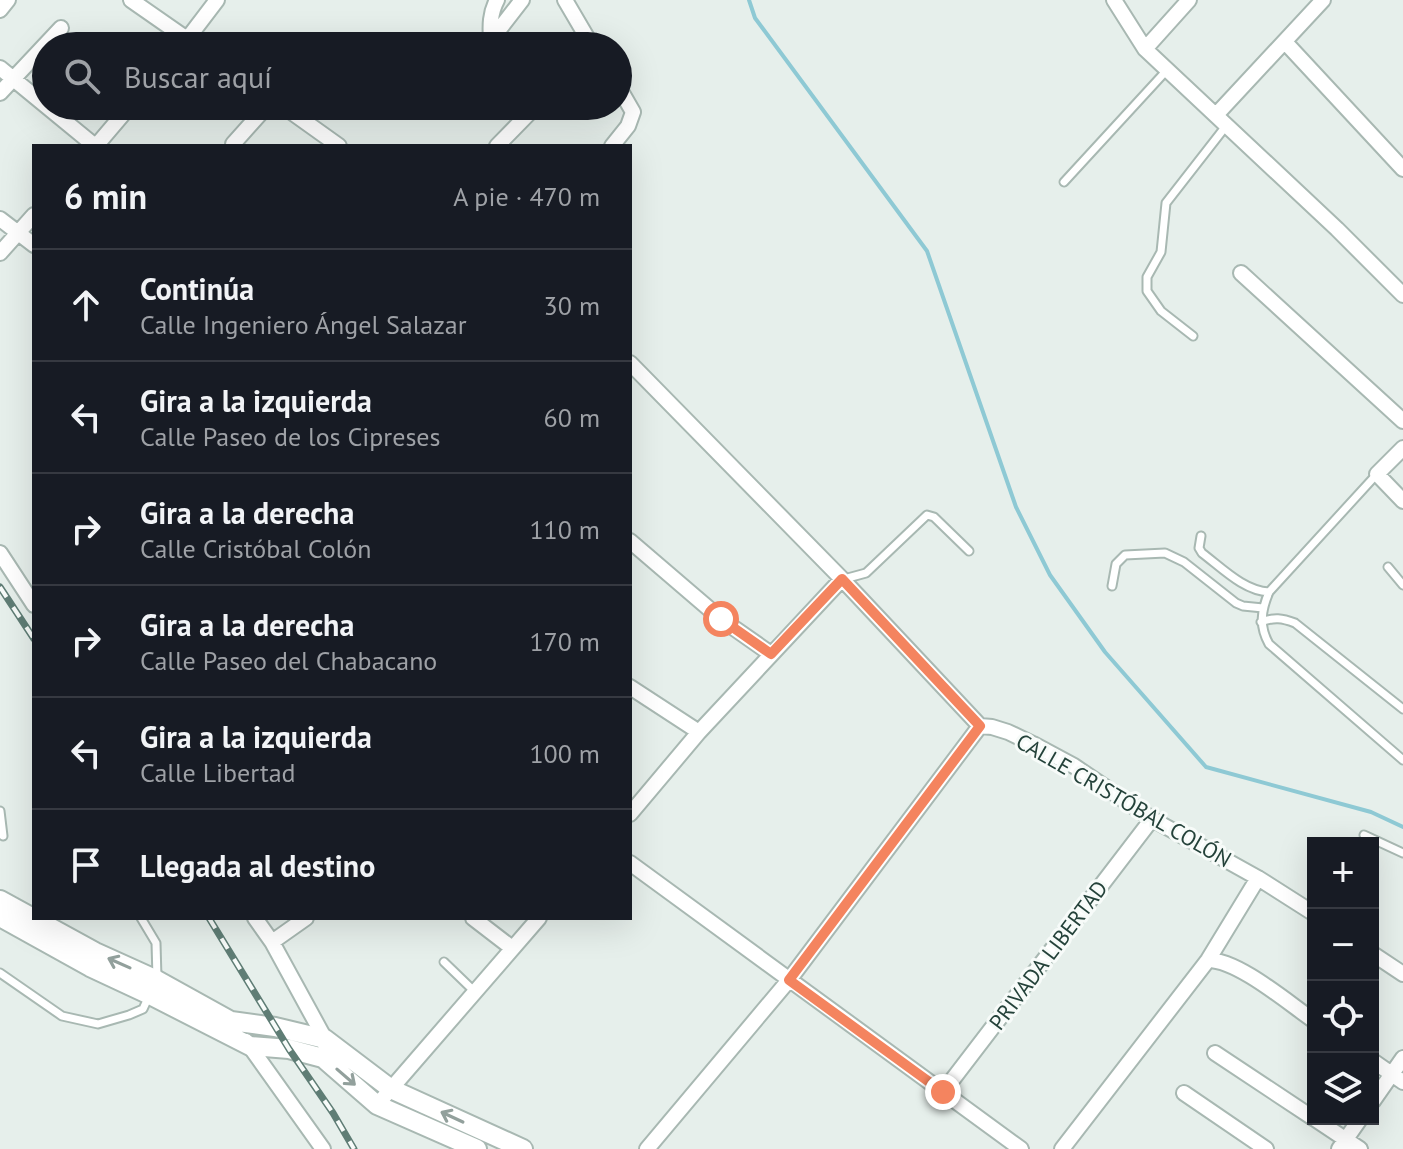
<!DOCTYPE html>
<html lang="es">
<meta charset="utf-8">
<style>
:root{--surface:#171b24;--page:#242831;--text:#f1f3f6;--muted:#9ea1a6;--line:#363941}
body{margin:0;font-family:"PT Sans",sans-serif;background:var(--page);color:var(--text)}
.controls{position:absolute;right:24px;bottom:24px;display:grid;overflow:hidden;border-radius:0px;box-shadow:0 8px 32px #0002}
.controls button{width:72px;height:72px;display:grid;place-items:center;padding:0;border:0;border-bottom:2px solid var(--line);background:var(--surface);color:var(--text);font:40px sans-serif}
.stop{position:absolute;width:24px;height:24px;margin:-18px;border:6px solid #f4845f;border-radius:50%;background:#fff}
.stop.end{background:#f4845f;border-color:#fff;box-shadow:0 2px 8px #0008}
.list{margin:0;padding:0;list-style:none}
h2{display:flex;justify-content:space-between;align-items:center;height:104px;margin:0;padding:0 32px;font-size:34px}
h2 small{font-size:26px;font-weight:400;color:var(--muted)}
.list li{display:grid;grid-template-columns:52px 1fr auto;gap:24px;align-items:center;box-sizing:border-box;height:112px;padding:0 32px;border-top:2px solid var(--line)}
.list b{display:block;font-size:30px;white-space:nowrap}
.list p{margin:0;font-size:26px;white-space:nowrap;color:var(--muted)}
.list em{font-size:26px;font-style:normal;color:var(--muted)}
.icon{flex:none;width:44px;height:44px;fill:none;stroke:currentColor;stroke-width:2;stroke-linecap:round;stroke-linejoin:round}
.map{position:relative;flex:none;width:1403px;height:1149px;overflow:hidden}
.search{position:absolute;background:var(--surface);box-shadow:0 8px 32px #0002;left:32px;top:32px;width:600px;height:88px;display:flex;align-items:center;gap:20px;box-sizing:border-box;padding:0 28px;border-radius:44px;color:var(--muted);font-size:30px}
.panel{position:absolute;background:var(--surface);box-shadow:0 8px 32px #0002;left:32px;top:144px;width:600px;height:776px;border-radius:0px}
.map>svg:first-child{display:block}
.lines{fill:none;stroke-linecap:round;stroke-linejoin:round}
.stream{stroke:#8ec9d4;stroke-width:4}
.service-casing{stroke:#a8b8b2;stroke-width:11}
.minor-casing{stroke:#a8b8b2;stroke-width:18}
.tertiary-casing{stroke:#a8b8b2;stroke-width:22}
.service{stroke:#fff;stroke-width:7}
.minor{stroke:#fff;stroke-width:14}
.tertiary{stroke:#fff;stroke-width:18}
.rail-casing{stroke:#5f7d75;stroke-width:7}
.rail{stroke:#f7fbf9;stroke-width:4;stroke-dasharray:12;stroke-linecap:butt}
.oneway{stroke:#92a09c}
.route{stroke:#f4845f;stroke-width:10}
.labels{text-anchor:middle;stroke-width:6;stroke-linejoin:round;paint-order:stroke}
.street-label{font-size:22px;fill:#24423a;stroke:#f7fbf9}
</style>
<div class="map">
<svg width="1403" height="1149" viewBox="0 0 1403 1149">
<rect width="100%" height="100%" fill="#e6efeb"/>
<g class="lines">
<path class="stream" d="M 749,0 L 755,18 L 927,251 L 1016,507 L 1050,575 L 1105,652 L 1206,767 L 1371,812 L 1403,827"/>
<defs>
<path id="service" d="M 1064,182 L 1167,70
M 1193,336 L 1161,311 L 1147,291 L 1147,277 L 1161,252 L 1166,203 L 1226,126
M 1377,474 L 1269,592 C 1261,611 1259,626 1269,644 L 1403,760
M 1201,536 L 1199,548 L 1202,553 C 1222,568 1244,591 1269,592
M 1388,567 L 1403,585
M 844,579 L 866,573 L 927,515 L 934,517 L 969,551
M 1112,586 L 1116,564 L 1125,555 L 1165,553 L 1184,562 L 1236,603 L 1243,606 L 1263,608
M 1261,622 C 1274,617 1282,618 1295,623 L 1403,709
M 0,811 L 3,836
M 1364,835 L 1403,853
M 141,918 L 156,943 L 157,978
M 444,962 L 474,991
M 0,973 L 62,1016 L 98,1024 L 129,1015 L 143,1009 L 149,996"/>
<path id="minor" d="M 131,0 L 197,46
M 565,0 L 592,46
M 1114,0 L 1145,49 L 1337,229 L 1403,295
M 0,10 L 8,0
M 491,40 C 490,26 490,13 497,0
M 1285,42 L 1403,169
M 182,46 L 217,0
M 491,46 L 491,40 L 522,0
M 1145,49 L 1189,0
M 0,68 L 95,146
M 0,93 L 61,28
M 283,106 L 339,146
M 1216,115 L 1323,0
M 233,144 L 267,106
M 96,146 L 130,106
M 497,146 L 536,106
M 612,146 L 628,126 L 633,112 L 618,86
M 0,219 L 34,245
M 0,253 L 34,215
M 1241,273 L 1403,421
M 630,363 L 842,579 L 980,726 L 992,727 L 1008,732 L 1033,744 L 1074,766 L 1152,819 L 1258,878 L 1313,913
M 1403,448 L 1377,474 L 1403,501
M 630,541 L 721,619 L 771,654
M 0,553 L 34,605
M 630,687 L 699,732
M 630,814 L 699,732 L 842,579
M 630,863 L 1021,1149
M 255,918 L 272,942 L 325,1039 L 325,1045
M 473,918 L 512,948
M 272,942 L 306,918
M 1373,954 L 1403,974
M 1208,960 C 1238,960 1287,1002 1313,1020
M 246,1041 L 323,1149
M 1215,1053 L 1313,1118
M 1373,1061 L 1403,1082
M 943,1092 L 1152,819
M 1184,1093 L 1266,1149
M 1373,1101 L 1403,1058
M 377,1105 L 539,918
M 1315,1119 L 1360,1149
M 647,1149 L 789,980 L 980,726
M 1062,1149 L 1208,960 L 1258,878
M 1339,1149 L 1360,1119"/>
<path id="tertiary" d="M 0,900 L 95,952 L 157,980 L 231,1021 L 275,1027 L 325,1039 L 391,1089 L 523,1149
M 0,917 L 90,967 L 150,995 L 250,1046 L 289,1049 L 323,1058 L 377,1105 L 477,1149"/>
</defs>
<use href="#service" class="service-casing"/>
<use href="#minor" class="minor-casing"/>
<use href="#tertiary" class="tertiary-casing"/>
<use href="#service" class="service"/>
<use href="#minor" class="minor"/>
<use href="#tertiary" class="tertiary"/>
<defs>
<path id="rail" d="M 0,587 L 34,639
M 209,918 L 289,1049 L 333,1113 L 354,1149"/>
</defs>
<use href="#rail" class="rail-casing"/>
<use href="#rail" class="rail"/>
</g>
<defs><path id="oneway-shaft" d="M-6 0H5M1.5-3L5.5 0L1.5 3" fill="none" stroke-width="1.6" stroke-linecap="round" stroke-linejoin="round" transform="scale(2)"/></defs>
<g class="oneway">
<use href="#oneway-shaft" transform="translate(119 963) rotate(-156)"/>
<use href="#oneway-shaft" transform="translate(346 1077) rotate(41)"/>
<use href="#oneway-shaft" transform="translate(452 1117) rotate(-155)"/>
</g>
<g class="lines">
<path class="route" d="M 721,619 L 771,654 L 842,579 L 980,726 L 789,980 L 943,1092"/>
</g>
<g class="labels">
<g class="street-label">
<text transform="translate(1124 800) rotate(30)" y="8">CALLE CRISTÓBAL COLÓN</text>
<text transform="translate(1048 955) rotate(-53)" y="8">PRIVADA LIBERTAD</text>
</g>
</g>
</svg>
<div class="controls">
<button>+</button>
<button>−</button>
<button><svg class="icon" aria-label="locate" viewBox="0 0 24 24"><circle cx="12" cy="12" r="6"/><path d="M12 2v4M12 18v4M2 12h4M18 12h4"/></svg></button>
<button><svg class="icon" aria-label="layers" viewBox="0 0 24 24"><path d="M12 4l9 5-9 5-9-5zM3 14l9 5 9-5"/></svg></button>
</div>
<div class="stop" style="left:721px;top:619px"></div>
<div class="stop end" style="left:943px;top:1092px"></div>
<div class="search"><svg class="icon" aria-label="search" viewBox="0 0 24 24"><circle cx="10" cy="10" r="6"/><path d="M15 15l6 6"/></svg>Buscar aquí</div>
<section class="panel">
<h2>6 min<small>A pie · 470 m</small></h2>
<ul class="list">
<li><svg class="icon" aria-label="ahead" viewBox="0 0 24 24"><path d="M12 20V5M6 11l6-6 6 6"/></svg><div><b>Continúa</b><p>Calle Ingeniero Ángel Salazar</p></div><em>30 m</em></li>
<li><svg class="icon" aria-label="left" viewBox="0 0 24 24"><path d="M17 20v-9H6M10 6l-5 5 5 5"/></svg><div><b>Gira a la izquierda</b><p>Calle Paseo de los Cipreses</p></div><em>60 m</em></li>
<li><svg class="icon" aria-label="right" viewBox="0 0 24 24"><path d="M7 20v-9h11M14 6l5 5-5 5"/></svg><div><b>Gira a la derecha</b><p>Calle Cristóbal Colón</p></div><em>110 m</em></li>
<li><svg class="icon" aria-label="right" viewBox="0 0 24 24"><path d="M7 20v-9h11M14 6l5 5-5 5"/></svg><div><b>Gira a la derecha</b><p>Calle Paseo del Chabacano</p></div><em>170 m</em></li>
<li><svg class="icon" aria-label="left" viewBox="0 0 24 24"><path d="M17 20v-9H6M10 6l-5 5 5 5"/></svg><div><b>Gira a la izquierda</b><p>Calle Libertad</p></div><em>100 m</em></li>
<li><svg class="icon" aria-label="arrive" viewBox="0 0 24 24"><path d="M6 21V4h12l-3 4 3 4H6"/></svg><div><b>Llegada al destino</b></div></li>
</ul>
</section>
</div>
